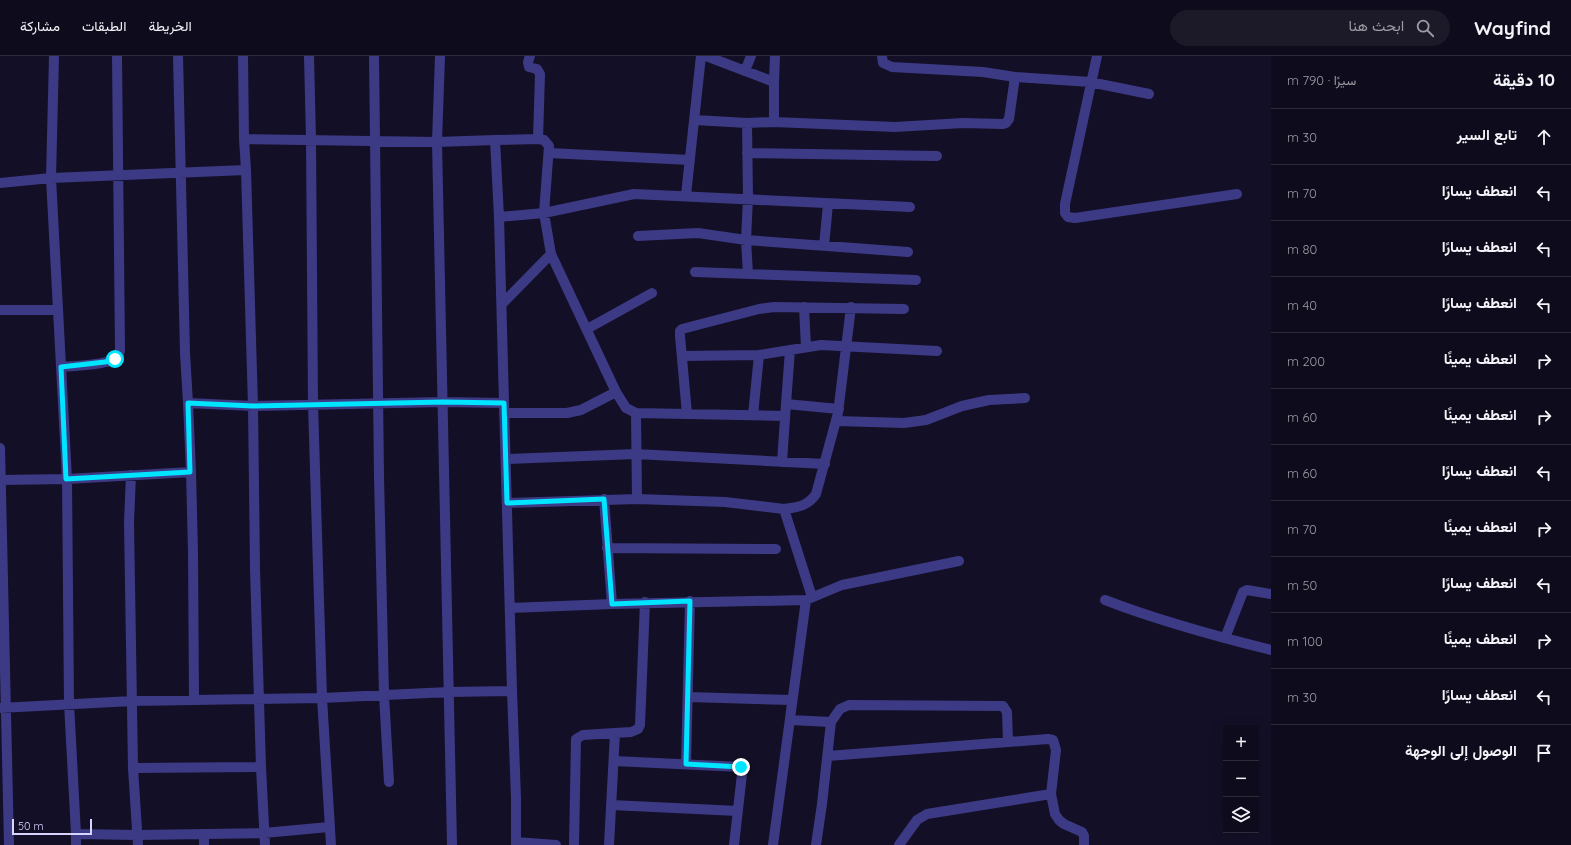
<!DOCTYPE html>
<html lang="ar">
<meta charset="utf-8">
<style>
:root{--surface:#0e0b1c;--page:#1c1929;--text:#f1f3f6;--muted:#9b9ba3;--line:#2e2b3b}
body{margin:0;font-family:Quicksand,Vazirmatn,sans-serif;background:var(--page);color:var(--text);direction:rtl}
.controls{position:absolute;right:12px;bottom:12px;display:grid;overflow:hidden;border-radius:0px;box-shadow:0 4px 16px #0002}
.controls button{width:36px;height:36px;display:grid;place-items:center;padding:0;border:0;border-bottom:1px solid var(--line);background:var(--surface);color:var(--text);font:20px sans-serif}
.scale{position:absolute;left:12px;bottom:10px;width:80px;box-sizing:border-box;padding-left:4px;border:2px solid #d9d4ff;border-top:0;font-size:11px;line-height:14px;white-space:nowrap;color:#d9d4ff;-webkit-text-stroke:3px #130f26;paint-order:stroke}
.stop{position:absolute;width:12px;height:12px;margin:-9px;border:3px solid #00e5ff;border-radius:50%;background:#fff}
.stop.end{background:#00e5ff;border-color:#fff;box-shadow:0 1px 4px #0008}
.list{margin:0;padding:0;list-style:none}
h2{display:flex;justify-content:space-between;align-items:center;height:52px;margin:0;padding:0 16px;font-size:17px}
h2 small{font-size:13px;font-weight:400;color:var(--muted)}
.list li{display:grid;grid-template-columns:26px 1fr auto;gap:12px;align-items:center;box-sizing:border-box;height:56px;padding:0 16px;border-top:1px solid var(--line)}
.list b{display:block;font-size:15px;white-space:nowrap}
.list em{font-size:13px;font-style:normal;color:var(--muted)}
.icon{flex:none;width:22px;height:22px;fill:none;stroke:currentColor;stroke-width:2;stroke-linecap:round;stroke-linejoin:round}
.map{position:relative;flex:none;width:1271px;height:789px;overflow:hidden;direction:ltr}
header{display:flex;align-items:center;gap:24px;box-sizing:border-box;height:56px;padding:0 20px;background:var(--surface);border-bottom:1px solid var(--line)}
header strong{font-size:19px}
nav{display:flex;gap:22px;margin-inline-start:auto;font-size:14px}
.search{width:280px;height:36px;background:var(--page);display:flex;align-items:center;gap:10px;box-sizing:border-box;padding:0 14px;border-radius:22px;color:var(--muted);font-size:15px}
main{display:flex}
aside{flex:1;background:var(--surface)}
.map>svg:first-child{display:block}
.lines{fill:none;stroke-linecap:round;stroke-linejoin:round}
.minor{stroke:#3d3a85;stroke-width:10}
.route{stroke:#00e5ff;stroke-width:5}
</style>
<header>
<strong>Wayfind</strong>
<div class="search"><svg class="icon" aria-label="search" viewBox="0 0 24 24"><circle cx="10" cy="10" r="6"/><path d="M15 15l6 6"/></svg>ابحث هنا</div>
<nav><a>الخريطة</a><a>الطبقات</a><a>مشاركة</a></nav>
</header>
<main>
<aside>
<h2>10 دقيقة<small>سيرًا · 790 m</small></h2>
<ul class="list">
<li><svg class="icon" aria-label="ahead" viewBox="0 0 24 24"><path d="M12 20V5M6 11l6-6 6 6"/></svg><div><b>تابع السير</b></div><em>30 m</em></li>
<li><svg class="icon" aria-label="left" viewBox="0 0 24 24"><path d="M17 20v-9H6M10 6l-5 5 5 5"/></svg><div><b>انعطف يسارًا</b></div><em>70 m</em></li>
<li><svg class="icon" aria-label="left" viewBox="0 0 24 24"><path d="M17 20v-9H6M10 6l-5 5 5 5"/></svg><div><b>انعطف يسارًا</b></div><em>80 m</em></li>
<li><svg class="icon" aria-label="left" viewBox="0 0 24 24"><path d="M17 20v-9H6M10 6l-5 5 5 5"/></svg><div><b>انعطف يسارًا</b></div><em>40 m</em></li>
<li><svg class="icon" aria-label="right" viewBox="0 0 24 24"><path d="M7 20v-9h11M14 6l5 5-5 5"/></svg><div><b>انعطف يمينًا</b></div><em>200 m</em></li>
<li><svg class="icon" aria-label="right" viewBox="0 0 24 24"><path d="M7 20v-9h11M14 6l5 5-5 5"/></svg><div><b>انعطف يمينًا</b></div><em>60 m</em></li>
<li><svg class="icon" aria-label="left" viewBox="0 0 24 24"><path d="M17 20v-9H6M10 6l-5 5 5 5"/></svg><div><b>انعطف يسارًا</b></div><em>60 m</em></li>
<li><svg class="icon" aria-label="right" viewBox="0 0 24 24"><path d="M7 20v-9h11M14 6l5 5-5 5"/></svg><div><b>انعطف يمينًا</b></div><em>70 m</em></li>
<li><svg class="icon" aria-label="left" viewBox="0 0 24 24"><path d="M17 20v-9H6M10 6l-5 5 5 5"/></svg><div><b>انعطف يسارًا</b></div><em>50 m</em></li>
<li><svg class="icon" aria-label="right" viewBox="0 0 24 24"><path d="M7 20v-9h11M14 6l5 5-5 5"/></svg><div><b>انعطف يمينًا</b></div><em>100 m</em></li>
<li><svg class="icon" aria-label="left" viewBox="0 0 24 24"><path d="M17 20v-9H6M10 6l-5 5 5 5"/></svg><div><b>انعطف يسارًا</b></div><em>30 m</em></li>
<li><svg class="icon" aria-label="arrive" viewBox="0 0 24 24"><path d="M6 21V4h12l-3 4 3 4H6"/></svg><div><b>الوصول إلى الوجهة</b></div></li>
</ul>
</aside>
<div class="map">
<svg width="1271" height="789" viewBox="0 0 1271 789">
<rect width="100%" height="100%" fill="#130f26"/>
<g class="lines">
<path class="minor" d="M 54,0 L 51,122 L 67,423 L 69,647 L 76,778 L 138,779 L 264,777 L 329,771
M 178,0 L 185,297 L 188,347
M 243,0 L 244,83
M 309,0 L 311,83 L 313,348 L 322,642 L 331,789
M 374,0 L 379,420 L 384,639 L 389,726
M 440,0 L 437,86 L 452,789
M 530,0 L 528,6 L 529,11 L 537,13 L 540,18 L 538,83
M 706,0 L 774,26 L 774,66
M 882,0 L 883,7 L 892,11 L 983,16 L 1015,21 L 1090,26 L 1149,38
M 1097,0 L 1065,148 L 1065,157 L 1068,161 L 1075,162 L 1237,138
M 745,15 L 751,0
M 774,26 L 775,0
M 695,64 L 747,67 L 774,66 L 895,71 L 963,67 L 1003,68 L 1006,67 L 1009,63 L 1015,21
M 747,67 L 748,142 L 746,184 L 748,218
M 495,84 L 538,83 L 544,84 L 549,90 L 544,157 L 551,198 L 616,336 L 626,352 L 636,357 L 785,360
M 549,97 L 690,104
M 747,97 L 937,100
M 246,114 L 253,350 L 255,513 L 261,711 L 265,789
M 0,127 L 51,122 L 246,114 L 244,83 L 437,86 L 495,84 L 499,161 L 504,347
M 686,139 L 701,0
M 499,161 L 544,157 L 634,138 L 910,151
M 638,180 L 698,177 L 746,184 L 908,196
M 824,190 L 828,148
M 695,216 L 916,224
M 502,248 L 551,198
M 804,251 L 806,291
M 0,254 L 58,254
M 587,273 L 652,237
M 682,300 L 759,299 L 821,289 L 937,295
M 61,311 C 74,310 105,309 115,303 C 118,301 119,298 120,295 L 117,0
M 786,348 L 790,294
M 504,357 L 567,357 L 581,354 L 616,336
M 636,357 L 637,443
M 687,358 L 680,280 L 680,275 L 682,273 L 759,253 L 774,251 L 904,253
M 753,359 L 759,299
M 837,365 L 904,367 L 926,364 L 962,350 L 989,344 L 1025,342
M 0,392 L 9,789
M 506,403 L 636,398 L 825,408
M 782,406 L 786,348 L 839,353
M 191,416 L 193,496 L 194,644
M 131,419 L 129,466 L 133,712 L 138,789
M 0,424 L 67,423 L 191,416 L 188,347 L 253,350 L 443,346 L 504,347 L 512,635 L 516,742 L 516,789
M 507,447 L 637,443 L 725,446 L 784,453 L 812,541
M 784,453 C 798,451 808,450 816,438 L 838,357 L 851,251
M 607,492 L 776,493
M 1105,544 C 1159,565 1215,580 1271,594
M 612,548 L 806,544 L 842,529 L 959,505
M 510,552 L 612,548 L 604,443
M 1225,582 L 1243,536 L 1247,534 L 1271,538
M 688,641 L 792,644
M 0,652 L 132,645 L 322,642 L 449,636 L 512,635
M 790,664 L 831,666 L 822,748 L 816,789
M 831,666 L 840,653 L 849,649 L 1003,650 L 1007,656 L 1008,686
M 828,700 L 1048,683 L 1053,684 L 1056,694 L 1051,738 L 1055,758 L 1059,764 L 1064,768 L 1082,776 L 1084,780 L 1084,789
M 614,705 L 741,711 L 743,713 L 742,718 L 734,789
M 686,708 L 690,545
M 133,712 L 261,711
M 611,749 L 738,755
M 76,778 L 76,789
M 204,778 L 204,789
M 516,786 L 556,789
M 574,789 L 576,683 L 583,679 L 631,676 L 638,673 L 640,669 L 645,546
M 609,789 L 615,677
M 773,789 L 806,544
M 899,789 L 917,764 L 927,758 L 1051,738"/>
</g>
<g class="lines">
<path class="route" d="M 115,303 L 105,306 L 61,311 L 66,423 L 190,416 L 188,347 L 253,350 L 443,346 L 504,347 L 507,447 L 604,443 L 612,548 L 690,545 L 686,708 L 741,711"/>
</g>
</svg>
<div class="controls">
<button>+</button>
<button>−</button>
<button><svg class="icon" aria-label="layers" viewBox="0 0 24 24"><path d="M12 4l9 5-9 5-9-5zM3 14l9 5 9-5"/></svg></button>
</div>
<div class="scale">50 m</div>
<div class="stop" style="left:115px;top:303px"></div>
<div class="stop end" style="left:741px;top:711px"></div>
</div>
</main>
